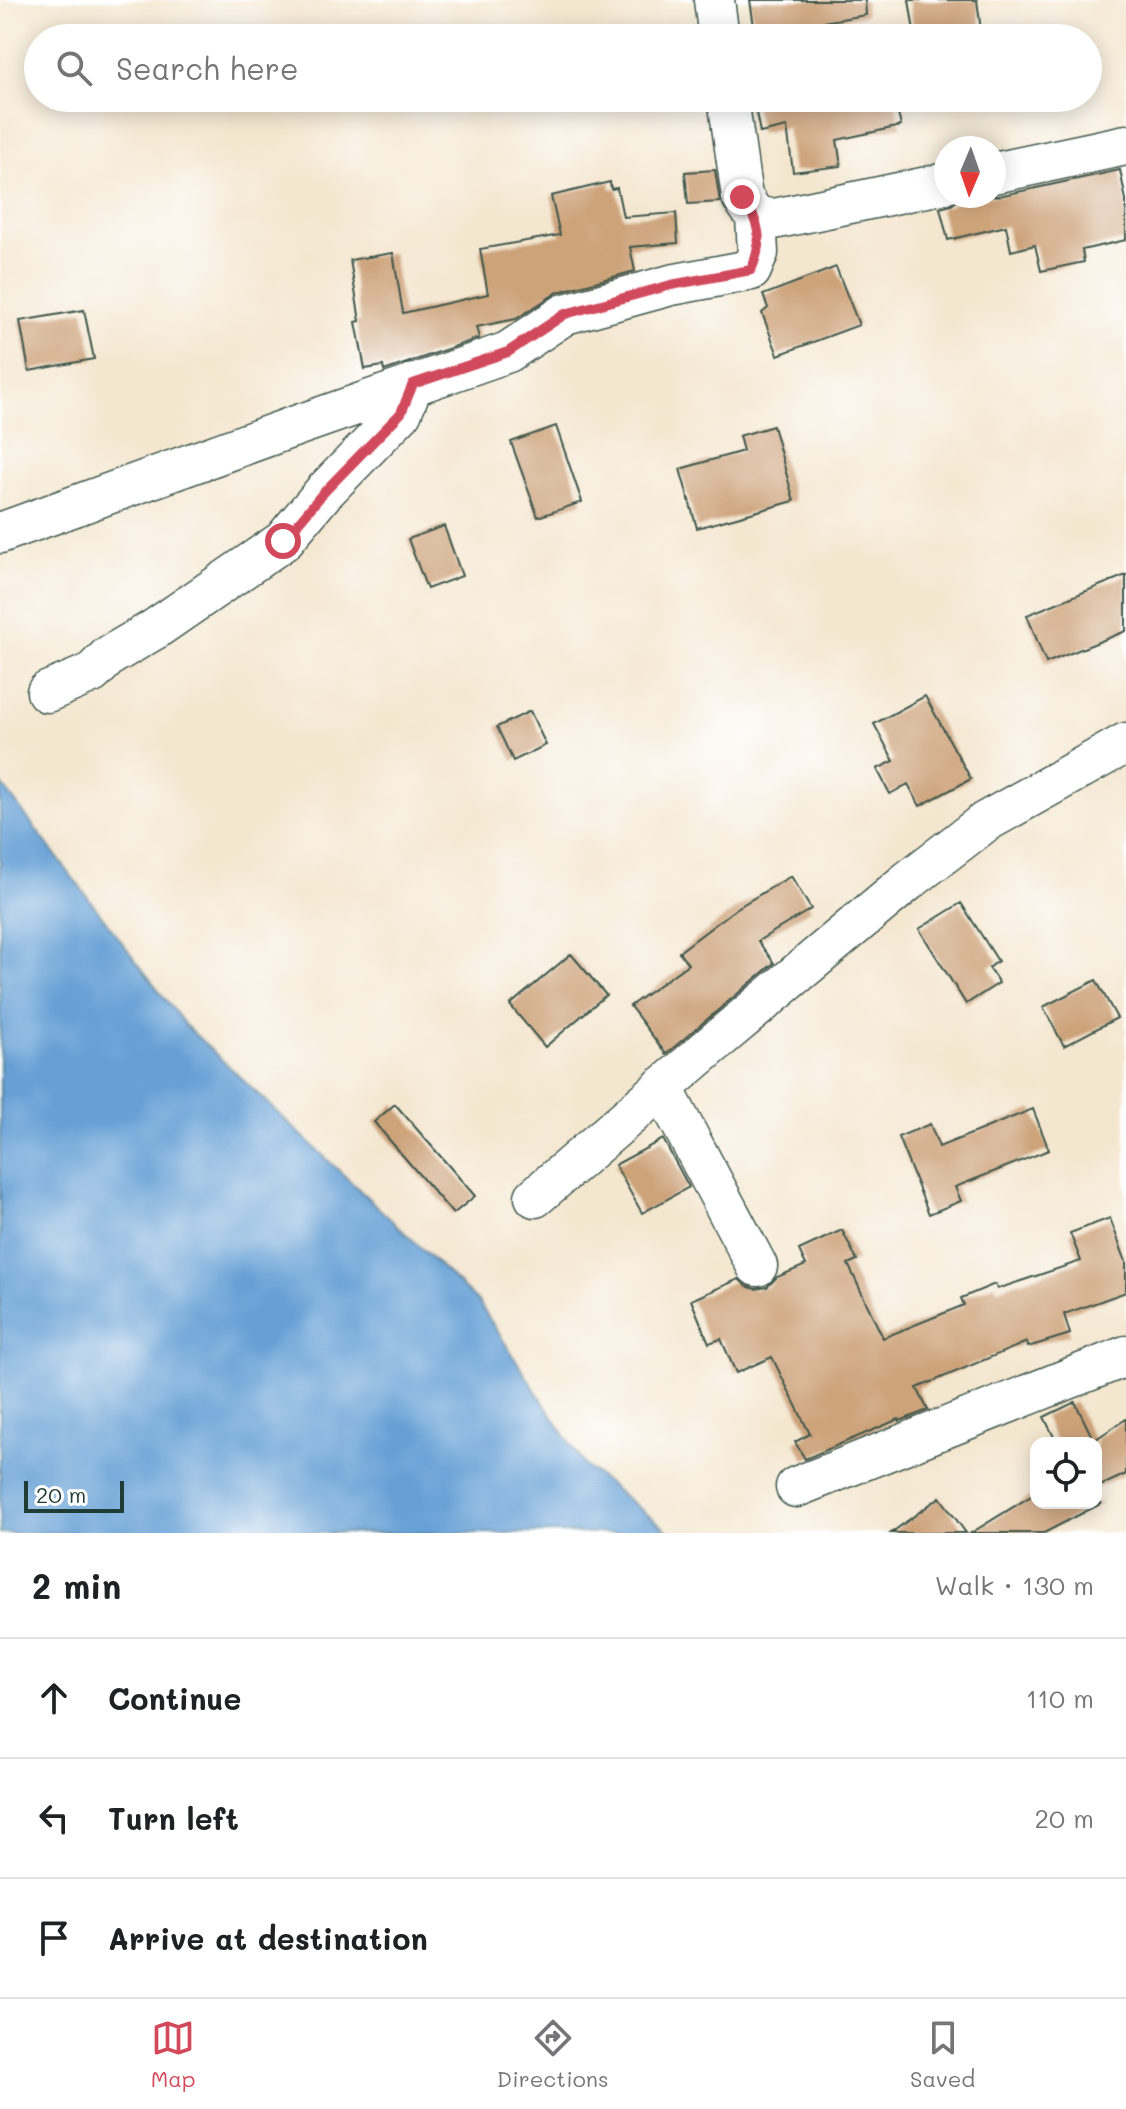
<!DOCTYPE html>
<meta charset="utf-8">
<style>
:root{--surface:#fff;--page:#f6f6f6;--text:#202124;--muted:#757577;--line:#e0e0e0;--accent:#d1495b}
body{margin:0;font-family:Mali,sans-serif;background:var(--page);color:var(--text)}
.controls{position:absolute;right:24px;bottom:24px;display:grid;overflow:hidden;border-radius:16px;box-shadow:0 4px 20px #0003}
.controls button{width:72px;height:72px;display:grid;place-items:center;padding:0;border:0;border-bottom:2px solid var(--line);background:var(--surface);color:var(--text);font:40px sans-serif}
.compass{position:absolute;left:934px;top:136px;width:72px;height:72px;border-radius:50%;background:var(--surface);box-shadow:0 4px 20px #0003;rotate:182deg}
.scale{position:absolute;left:24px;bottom:20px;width:100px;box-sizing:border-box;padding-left:8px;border:4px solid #1f3d34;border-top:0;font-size:22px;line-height:28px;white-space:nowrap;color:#1f3d34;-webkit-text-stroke:6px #fff;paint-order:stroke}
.stop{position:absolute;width:24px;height:24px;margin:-18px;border:6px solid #d1495b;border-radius:50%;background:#fff}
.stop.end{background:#d1495b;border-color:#fff;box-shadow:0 2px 8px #0008}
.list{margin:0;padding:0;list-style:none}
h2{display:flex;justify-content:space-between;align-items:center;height:104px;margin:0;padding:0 32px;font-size:34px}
h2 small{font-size:26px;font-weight:400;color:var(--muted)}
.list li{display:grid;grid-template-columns:52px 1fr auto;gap:24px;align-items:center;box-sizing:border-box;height:120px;padding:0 32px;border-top:2px solid var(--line)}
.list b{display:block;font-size:30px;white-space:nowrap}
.list em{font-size:26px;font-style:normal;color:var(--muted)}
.icon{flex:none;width:44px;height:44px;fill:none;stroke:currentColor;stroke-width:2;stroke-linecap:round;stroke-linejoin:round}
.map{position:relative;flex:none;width:1126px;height:1533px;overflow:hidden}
.search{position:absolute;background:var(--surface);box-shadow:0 4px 20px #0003;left:24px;right:24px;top:24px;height:88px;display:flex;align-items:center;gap:20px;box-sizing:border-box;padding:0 28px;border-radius:44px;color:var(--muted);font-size:30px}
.sheet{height:464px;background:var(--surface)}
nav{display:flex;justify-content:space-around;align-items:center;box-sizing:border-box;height:112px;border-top:2px solid var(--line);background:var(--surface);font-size:22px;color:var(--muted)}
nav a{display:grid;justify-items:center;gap:4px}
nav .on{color:var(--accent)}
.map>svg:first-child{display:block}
.water{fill:#66a0d5;stroke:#426e84;stroke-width:2}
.building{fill:#cda37a}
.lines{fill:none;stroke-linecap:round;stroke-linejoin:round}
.minor-casing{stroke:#3f564b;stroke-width:43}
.minor{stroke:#fff;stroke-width:40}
.route{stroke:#d1495b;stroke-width:10}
</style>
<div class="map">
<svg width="1126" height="1533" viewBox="0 0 1126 1533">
<rect width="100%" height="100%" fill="#fff"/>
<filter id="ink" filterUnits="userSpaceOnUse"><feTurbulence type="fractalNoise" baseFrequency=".0125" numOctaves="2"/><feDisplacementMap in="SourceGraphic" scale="16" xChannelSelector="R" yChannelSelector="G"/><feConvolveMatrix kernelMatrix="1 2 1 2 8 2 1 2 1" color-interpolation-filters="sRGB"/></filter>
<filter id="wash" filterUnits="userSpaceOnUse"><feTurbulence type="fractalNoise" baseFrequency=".006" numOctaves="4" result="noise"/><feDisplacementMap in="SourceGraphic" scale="32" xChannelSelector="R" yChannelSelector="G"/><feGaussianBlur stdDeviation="1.8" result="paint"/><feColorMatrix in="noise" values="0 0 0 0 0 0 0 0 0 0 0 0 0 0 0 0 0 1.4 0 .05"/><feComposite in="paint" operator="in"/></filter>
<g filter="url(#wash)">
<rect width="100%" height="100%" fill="#f4e7d0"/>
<path class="water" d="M 0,782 L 185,1025 L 479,1303 L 584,1465 L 671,1533 L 0,1533 Z"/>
<g id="blocks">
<path class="building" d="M 750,0 L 865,0 L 866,15 L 755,33 Z
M 909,0 L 977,0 L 982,38 L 915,38 Z
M 774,98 L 894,98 L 901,126 L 837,140 L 841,166 L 793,172 L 787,127 L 760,133 L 754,102 Z
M 715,170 L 720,202 L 688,204 L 685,172 Z
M 1120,170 L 1126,200 L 1126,240 L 1082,250 L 1084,262 L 1041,271 L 1035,245 L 1011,251 L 1006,226 L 948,240 L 940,208 L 951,205 L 964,196 L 999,196 Z
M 610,182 L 611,189 L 617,188 L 623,217 L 676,213 L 678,243 L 630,247 L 635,271 L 558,292 L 516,319 L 476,327 L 479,338 L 384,371 L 383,366 L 365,369 L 356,322 L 360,321 L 350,260 L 393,253 L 403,313 L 488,294 L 480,249 L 560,235 L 551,196 Z
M 836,267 L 859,325 L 778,355 L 762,313 L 768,308 L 763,295 Z
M 84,310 L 94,359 L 29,371 L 20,321 Z
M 556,426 L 582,502 L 538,517 L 511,442 Z
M 773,426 L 794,501 L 697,528 L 680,469 L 743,451 L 739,436 Z
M 444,526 L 462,576 L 427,589 L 408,539 Z
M 1126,575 L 1126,631 L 1046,663 L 1027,615 Z
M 925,696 L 971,779 L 920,806 L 908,784 L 890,794 L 877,769 L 894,761 L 874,724 Z
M 530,711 L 546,745 L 513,761 L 497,727 Z
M 791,876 L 811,909 L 758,941 L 774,963 L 666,1054 L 630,1006 L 688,964 L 679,952 L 737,908 Z
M 961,903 L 998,961 L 989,968 L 999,983 L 966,1004 L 919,929 Z
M 571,954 L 606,995 L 545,1047 L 510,1005 Z
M 1096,980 L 1117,1018 L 1064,1046 L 1043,1007 Z
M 395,1104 L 475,1196 L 453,1214 L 374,1122 Z
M 1033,1109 L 1049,1150 L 955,1187 L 961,1201 L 929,1214 L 898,1137 L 930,1124 L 939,1147 Z
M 663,1139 L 689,1187 L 642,1213 L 615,1165 Z
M 1110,1218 L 1126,1262 L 1126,1292 L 1064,1314 L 1070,1334 L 1028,1347 L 1027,1342 L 917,1388 L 928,1410 L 900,1421 L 899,1419 L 805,1459 L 795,1442 L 810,1434 L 772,1357 L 736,1373 L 721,1339 L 709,1343 L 691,1300 L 739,1279 L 746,1286 L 755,1289 L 767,1287 L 777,1277 L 806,1265 L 799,1250 L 842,1230 L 857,1260 L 848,1264 L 883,1338 L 964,1305 L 961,1298 L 995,1284 L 997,1289 L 1081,1261 L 1070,1233 Z
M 1075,1402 L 1095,1443 L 1057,1443 L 1044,1417 Z
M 1126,1419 L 1126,1474 L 1096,1488 L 1096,1439 Z
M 1036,1493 L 1036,1503 L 1102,1503 L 1044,1533 L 971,1533 Z
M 940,1497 L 966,1533 L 891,1533 Z"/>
</g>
</g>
<g filter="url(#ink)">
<use href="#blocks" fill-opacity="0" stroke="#3f564b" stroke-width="2"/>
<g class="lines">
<defs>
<path id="minor" d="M 714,0 L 719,38
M 728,98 L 742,197 L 756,217 L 774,219 L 946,183
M 994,173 L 1126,145
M 0,533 L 290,428 L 508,352 L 565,314 L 671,285 L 751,270 L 758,253 L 756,217
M 47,692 L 92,673 L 109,656 L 155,629 L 283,541 L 324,492 L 401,413 L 413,384
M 662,1087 L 757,1266
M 535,1197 L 720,1038 L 908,881 L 985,822 L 1126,743
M 796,1487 L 1126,1356"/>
</defs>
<use href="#minor" class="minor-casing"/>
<use href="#minor" class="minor"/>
</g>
</g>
<g class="lines" filter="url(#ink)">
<path class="route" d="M 283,541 L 324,492 L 401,413 L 413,384 L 508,352 L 565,314 L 671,285 L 751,270 C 764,241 760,222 742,197"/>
</g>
</svg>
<div class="controls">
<button><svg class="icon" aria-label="locate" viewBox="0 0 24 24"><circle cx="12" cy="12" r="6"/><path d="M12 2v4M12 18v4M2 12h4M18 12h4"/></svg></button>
</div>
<svg class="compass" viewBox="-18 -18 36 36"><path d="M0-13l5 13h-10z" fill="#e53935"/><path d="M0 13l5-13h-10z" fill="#757577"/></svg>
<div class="scale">20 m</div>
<div class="stop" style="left:283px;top:541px"></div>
<div class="stop end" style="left:742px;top:197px"></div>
<div class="search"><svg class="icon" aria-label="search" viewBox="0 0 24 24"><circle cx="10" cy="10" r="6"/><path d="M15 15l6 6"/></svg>Search here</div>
</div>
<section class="sheet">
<h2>2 min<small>Walk · 130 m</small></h2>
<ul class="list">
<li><svg class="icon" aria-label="ahead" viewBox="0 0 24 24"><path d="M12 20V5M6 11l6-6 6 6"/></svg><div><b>Continue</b></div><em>110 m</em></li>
<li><svg class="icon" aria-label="left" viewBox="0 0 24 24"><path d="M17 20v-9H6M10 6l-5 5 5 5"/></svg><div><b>Turn left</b></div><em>20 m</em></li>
<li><svg class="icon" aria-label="arrive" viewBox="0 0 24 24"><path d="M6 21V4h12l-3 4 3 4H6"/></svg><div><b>Arrive at destination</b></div></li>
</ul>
</section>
<nav>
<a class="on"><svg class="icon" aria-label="map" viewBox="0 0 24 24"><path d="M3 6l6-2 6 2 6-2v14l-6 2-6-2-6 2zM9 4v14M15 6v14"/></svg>Map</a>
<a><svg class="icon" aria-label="directions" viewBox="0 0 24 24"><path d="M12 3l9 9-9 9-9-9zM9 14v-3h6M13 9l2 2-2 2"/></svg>Directions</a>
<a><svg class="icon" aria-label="saved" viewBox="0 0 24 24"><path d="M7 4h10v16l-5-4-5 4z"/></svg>Saved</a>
</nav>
